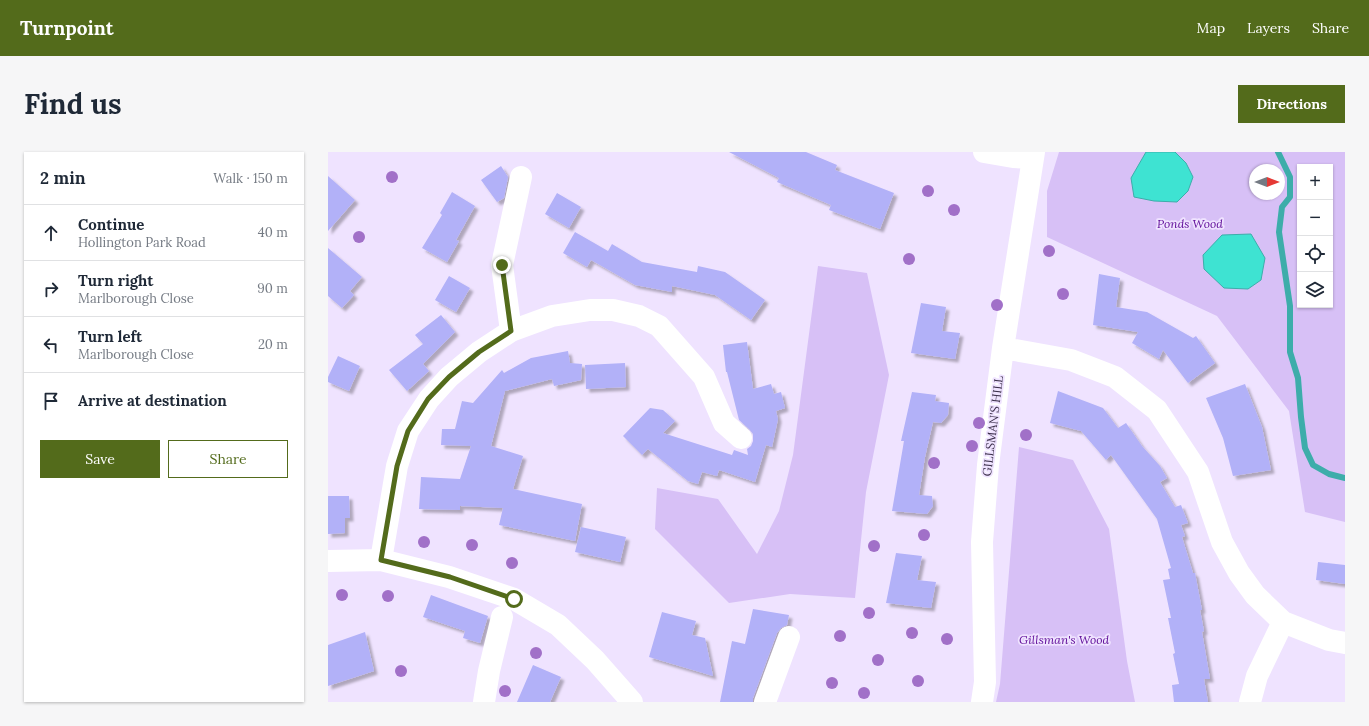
<!DOCTYPE html>
<meta charset="utf-8">
<style>
:root{--surface:#fff;--page:#f6f6f7;--text:#1f2937;--muted:#747a83;--line:#e0e1e3;--accent:#536b1b}
body{margin:0;font-family:Lora,serif;background:var(--page);color:var(--text)}
.controls{position:absolute;right:12px;top:12px;display:grid;overflow:hidden;border-radius:0px;box-shadow:0 1px 3px #0004}
.controls button{width:36px;height:36px;display:grid;place-items:center;padding:0;border:0;border-bottom:1px solid var(--line);background:var(--surface);color:var(--text);font:20px sans-serif}
.compass{position:absolute;left:921px;top:12px;width:36px;height:36px;border-radius:50%;background:var(--surface);box-shadow:0 1px 3px #0004;rotate:90deg}
.stop{position:absolute;width:12px;height:12px;margin:-9px;border:3px solid #536b1b;border-radius:50%;background:#fff}
.stop.end{background:#536b1b;border-color:#fff;box-shadow:0 1px 4px #0008}
.list{margin:0;padding:0;list-style:none}
h2{display:flex;justify-content:space-between;align-items:center;height:52px;margin:0;padding:0 16px;font-size:17px}
h2 small{font-size:13px;font-weight:400;color:var(--muted)}
.list li{display:grid;grid-template-columns:26px 1fr auto;gap:12px;align-items:center;box-sizing:border-box;height:56px;padding:0 16px;border-top:1px solid var(--line)}
.list b{display:block;font-size:15px;white-space:nowrap}
.list p{margin:0;font-size:13px;white-space:nowrap;color:var(--muted)}
.list em{font-size:13px;font-style:normal;color:var(--muted)}
.actions{display:flex;gap:8px;padding:12px 16px}
.actions a{flex:1;padding:9px 0;border:1px solid var(--accent);border-radius:0px;text-align:center;font-size:14px;color:var(--accent)}
.actions .main{background:var(--accent);color:#fff}
.icon{flex:none;width:22px;height:22px;fill:none;stroke:currentColor;stroke-width:2;stroke-linecap:round;stroke-linejoin:round}
.map{position:relative;flex:none;width:1017px;height:550px;overflow:hidden;border-radius:0px}
header{display:flex;align-items:center;gap:24px;box-sizing:border-box;height:56px;padding:0 20px;background:var(--accent);color:#fff}
header strong{font-size:19px}
nav{display:flex;gap:22px;margin-inline-start:auto;font-size:14px}
.intro{display:flex;align-items:center;justify-content:space-between;box-sizing:border-box;height:96px;padding:0 24px}
h1{margin:0;font-size:28px}
.button{padding:10px 18px;border-radius:0px;background:var(--accent);color:#fff;font-size:14px;font-weight:700}
main{display:flex;gap:24px;padding:0 24px}
aside{flex:1;background:var(--surface);border-radius:0px;box-shadow:0 1px 3px #0004}
.map>svg:first-child{display:block}
.green{fill:#d7c0f6;fill-rule:evenodd}
.water{fill:#3ee3d2;stroke:#3dadaa}
.lines{fill:none;stroke-linecap:round;stroke-linejoin:round}
.stream{stroke:#3dadaa;stroke-width:6}
.building{fill:#b2b1f8;filter:url(#shadow)}
.minor{stroke:#fff;stroke-width:22}
.tree{fill:#a170c8}
.route{stroke:#536b1b;stroke-width:5}
.labels{text-anchor:middle;stroke-width:3.5;stroke-linejoin:round;paint-order:stroke}
.park-label{font-size:12px;font-style:italic;fill:#62119b;stroke:#efe3ff}
.street-label{font-size:12px;fill:#3c304b;stroke:#efe3ff}
</style>
<header>
<strong>Turnpoint</strong>
<nav><a>Map</a><a>Layers</a><a>Share</a></nav>
</header>
<div class="intro"><h1>Find us</h1><a class="button">Directions</a></div>
<main>
<aside>
<h2>2 min<small>Walk · 150 m</small></h2>
<ul class="list">
<li><svg class="icon" aria-label="ahead" viewBox="0 0 24 24"><path d="M12 20V5M6 11l6-6 6 6"/></svg><div><b>Continue</b><p>Hollington Park Road</p></div><em>40 m</em></li>
<li><svg class="icon" aria-label="right" viewBox="0 0 24 24"><path d="M7 20v-9h11M14 6l5 5-5 5"/></svg><div><b>Turn right</b><p>Marlborough Close</p></div><em>90 m</em></li>
<li><svg class="icon" aria-label="left" viewBox="0 0 24 24"><path d="M17 20v-9H6M10 6l-5 5 5 5"/></svg><div><b>Turn left</b><p>Marlborough Close</p></div><em>20 m</em></li>
<li><svg class="icon" aria-label="arrive" viewBox="0 0 24 24"><path d="M6 21V4h12l-3 4 3 4H6"/></svg><div><b>Arrive at destination</b></div></li>
</ul>
<div class="actions"><a class="main">Save</a><a>Share</a></div>
</aside>
<div class="map">
<svg width="1017" height="550" viewBox="0 0 1017 550">
<defs>
<filter id="shadow"><feDropShadow dx="3.5" dy="3.5" stdDeviation="1" flood-color="#0004"/></filter>
</defs>
<rect width="100%" height="100%" fill="#efe3ff"/>
<path class="green" d="M 731,0 L 1017,0 L 1017,370 L 977,360 L 961,259 L 889,164 L 719,85 L 719,39 ZM 972,15 L 1002,15 L 1002,153 L 972,153 ZM 927,18 L 951,18 L 951,42 L 927,42 Z
M 490,114 L 539,121 L 561,223 L 538,340 L 527,446 L 462,442 L 401,451 L 327,377 L 329,336 L 390,347 L 429,402 L 451,359 L 465,303 Z
M 691,295 L 745,308 L 781,377 L 799,509 L 807,550 L 668,550 L 672,532 Z"/>
<path class="water" d="M 818,0 L 847,0 L 858,11 L 865,25 L 860,39 L 849,50 L 826,49 L 806,45 L 803,26 Z
M 923,82 L 937,106 L 933,128 L 920,137 L 896,136 L 876,117 L 875,103 L 894,83 Z"/>
<g class="lines">
<path class="stream" d="M 950,0 L 962,25 L 962,45 L 954,55 L 951,80 L 962,154 L 962,200 L 970,226 L 973,265 L 977,296 L 985,313 L 1001,322 L 1017,326"/>
</g>
<path class="building" d="M 401,0 L 478,0 L 509,13 L 507,18 L 566,41 L 552,77 L 501,58 L 503,53 L 449,30 L 451,26 Z
M 173,14 L 180,25 L 176,46 L 169,50 L 153,28 Z
M 0,24 L 27,48 L 0,79 Z
M 124,40 L 147,54 L 128,88 L 131,89 L 119,110 L 94,96 L 114,63 L 112,61 Z
M 229,41 L 253,55 L 241,76 L 217,62 Z
M 247,80 L 280,99 L 284,92 L 314,110 L 369,120 L 370,114 L 397,120 L 437,148 L 423,168 L 387,143 L 344,134 L 344,140 L 307,133 L 263,108 L 259,115 L 235,101 Z
M 0,96 L 34,125 L 22,139 L 26,143 L 14,156 L 0,144 Z
M 771,122 L 792,126 L 788,155 L 819,160 L 865,186 L 868,184 L 887,211 L 860,231 L 835,198 L 831,207 L 804,191 L 810,180 L 765,173 Z
M 121,124 L 142,136 L 128,160 L 107,148 Z
M 593,151 L 618,155 L 614,179 L 632,181 L 627,207 L 583,201 Z
M 113,163 L 127,180 L 95,212 L 101,219 L 79,239 L 61,218 L 95,192 L 87,183 Z
M 419,190 L 425,237 L 443,232 L 446,242 L 453,240 L 457,256 L 448,259 L 450,267 L 444,295 L 438,293 L 427,330 L 391,318 L 389,324 L 374,320 L 370,332 L 360,329 L 320,297 L 314,303 L 295,284 L 322,256 L 335,258 L 347,269 L 335,281 L 404,303 L 406,298 L 420,303 L 419,297 L 423,294 L 425,289 L 425,282 L 421,277 L 411,268 L 399,220 L 398,220 L 395,193 Z
M 240,199 L 242,211 L 254,212 L 253,228 L 226,234 L 224,227 L 177,239 L 163,294 L 195,304 L 185,337 L 254,352 L 247,389 L 171,373 L 175,356 L 132,354 L 132,358 L 91,357 L 93,325 L 132,327 L 143,294 L 113,293 L 114,277 L 127,277 L 134,249 L 145,251 L 174,218 L 176,221 L 203,206 Z
M 10,204 L 32,214 L 21,239 L 0,230 L 0,225 Z
M 297,211 L 298,235 L 258,237 L 257,213 Z
M 917,232 L 934,275 L 943,318 L 905,324 L 895,286 L 878,246 Z
M 730,239 L 775,256 L 790,276 L 798,271 L 814,294 L 832,314 L 839,326 L 832,330 L 847,355 L 853,353 L 860,371 L 853,373 L 857,384 L 854,385 L 865,421 L 867,421 L 874,458 L 872,458 L 876,479 L 874,480 L 882,527 L 876,527 L 880,550 L 846,550 L 844,533 L 851,532 L 845,502 L 847,501 L 840,466 L 843,466 L 835,428 L 842,427 L 840,417 L 843,416 L 829,367 L 783,303 L 778,308 L 753,279 L 722,271 Z
M 584,240 L 608,243 L 607,249 L 621,251 L 620,263 L 613,271 L 605,270 L 597,305 L 591,343 L 604,344 L 605,354 L 599,362 L 564,359 L 576,289 L 573,289 Z
M 0,344 L 21,344 L 22,366 L 17,366 L 17,381 L 0,382 Z
M 253,375 L 298,385 L 292,410 L 247,400 Z
M 568,401 L 594,404 L 589,428 L 608,430 L 603,456 L 558,451 Z
M 990,410 L 1017,413 L 1017,432 L 988,428 Z
M 103,443 L 160,464 L 152,491 L 135,486 L 137,479 L 95,465 Z
M 425,457 L 461,463 L 459,473 L 453,476 L 449,481 L 425,546 L 425,550 L 392,550 L 404,489 L 417,492 Z
M 334,460 L 368,469 L 364,483 L 377,486 L 385,524 L 321,505 Z
M 37,480 L 46,519 L 0,534 L 0,493 Z
M 205,513 L 233,525 L 222,550 L 189,550 Z"/>
<g class="lines">
<path class="minor" d="M 656,0 L 685,5 L 705,6
M 183,179 L 174,113 L 193,25
M 675,196 L 743,208 L 787,225 L 829,258 L 870,320 L 894,390 L 911,421 L 927,443 L 955,470 L 1001,488 L 1017,491
M 53,408 L 69,314 L 80,279 L 101,247 L 121,225 L 151,200 L 183,179 L 224,164 L 262,158 L 285,158 L 311,164 L 331,174 L 376,225 L 396,271 L 413,286
M 0,409 L 53,408 L 121,425 L 186,447 L 230,473 L 267,508 L 304,550
M 156,550 L 161,519 L 174,465
M 437,550 L 461,485
M 654,550 L 657,530 L 654,390 L 660,313 L 675,196 L 706,0
M 922,550 L 929,524 L 955,470"/>
</g>
<g class="tree">
<circle cx="64" cy="25" r="6"/>
<circle cx="600" cy="39" r="6"/>
<circle cx="626" cy="58" r="6"/>
<circle cx="31" cy="85" r="6"/>
<circle cx="721" cy="99" r="6"/>
<circle cx="581" cy="107" r="6"/>
<circle cx="735" cy="142" r="6"/>
<circle cx="669" cy="153" r="6"/>
<circle cx="651" cy="271" r="6"/>
<circle cx="698" cy="283" r="6"/>
<circle cx="644" cy="294" r="6"/>
<circle cx="606" cy="311" r="6"/>
<circle cx="596" cy="383" r="6"/>
<circle cx="96" cy="390" r="6"/>
<circle cx="144" cy="393" r="6"/>
<circle cx="546" cy="394" r="6"/>
<circle cx="184" cy="411" r="6"/>
<circle cx="14" cy="443" r="6"/>
<circle cx="60" cy="444" r="6"/>
<circle cx="541" cy="461" r="6"/>
<circle cx="584" cy="481" r="6"/>
<circle cx="512" cy="484" r="6"/>
<circle cx="619" cy="487" r="6"/>
<circle cx="208" cy="501" r="6"/>
<circle cx="550" cy="508" r="6"/>
<circle cx="73" cy="519" r="6"/>
<circle cx="590" cy="529" r="6"/>
<circle cx="504" cy="531" r="6"/>
<circle cx="177" cy="539" r="6"/>
<circle cx="536" cy="541" r="6"/>
</g>
<g class="lines">
<path class="route" d="M 174,113 L 183,179 L 151,200 L 121,225 L 100,247 L 80,279 L 69,314 L 53,408 L 122,425 L 186,447"/>
</g>
<g class="labels">
<g class="park-label">
<text x="862" y="76">Ponds Wood</text>
<text x="736" y="492">Gillsman's Wood</text>
</g>
<g class="street-label">
<text transform="translate(665 274) rotate(-83)" y="4">GILLSMAN'S HILL</text>
</g>
</g>
</svg>
<div class="controls">
<button>+</button>
<button>−</button>
<button><svg class="icon" aria-label="locate" viewBox="0 0 24 24"><circle cx="12" cy="12" r="6"/><path d="M12 2v4M12 18v4M2 12h4M18 12h4"/></svg></button>
<button><svg class="icon" aria-label="layers" viewBox="0 0 24 24"><path d="M12 4l9 5-9 5-9-5zM3 14l9 5 9-5"/></svg></button>
</div>
<svg class="compass" viewBox="-18 -18 36 36"><path d="M0-13l5 13h-10z" fill="#e53935"/><path d="M0 13l5-13h-10z" fill="#747a83"/></svg>
<div class="stop" style="left:186px;top:447px"></div>
<div class="stop end" style="left:174px;top:113px"></div>
</div>
</main>
